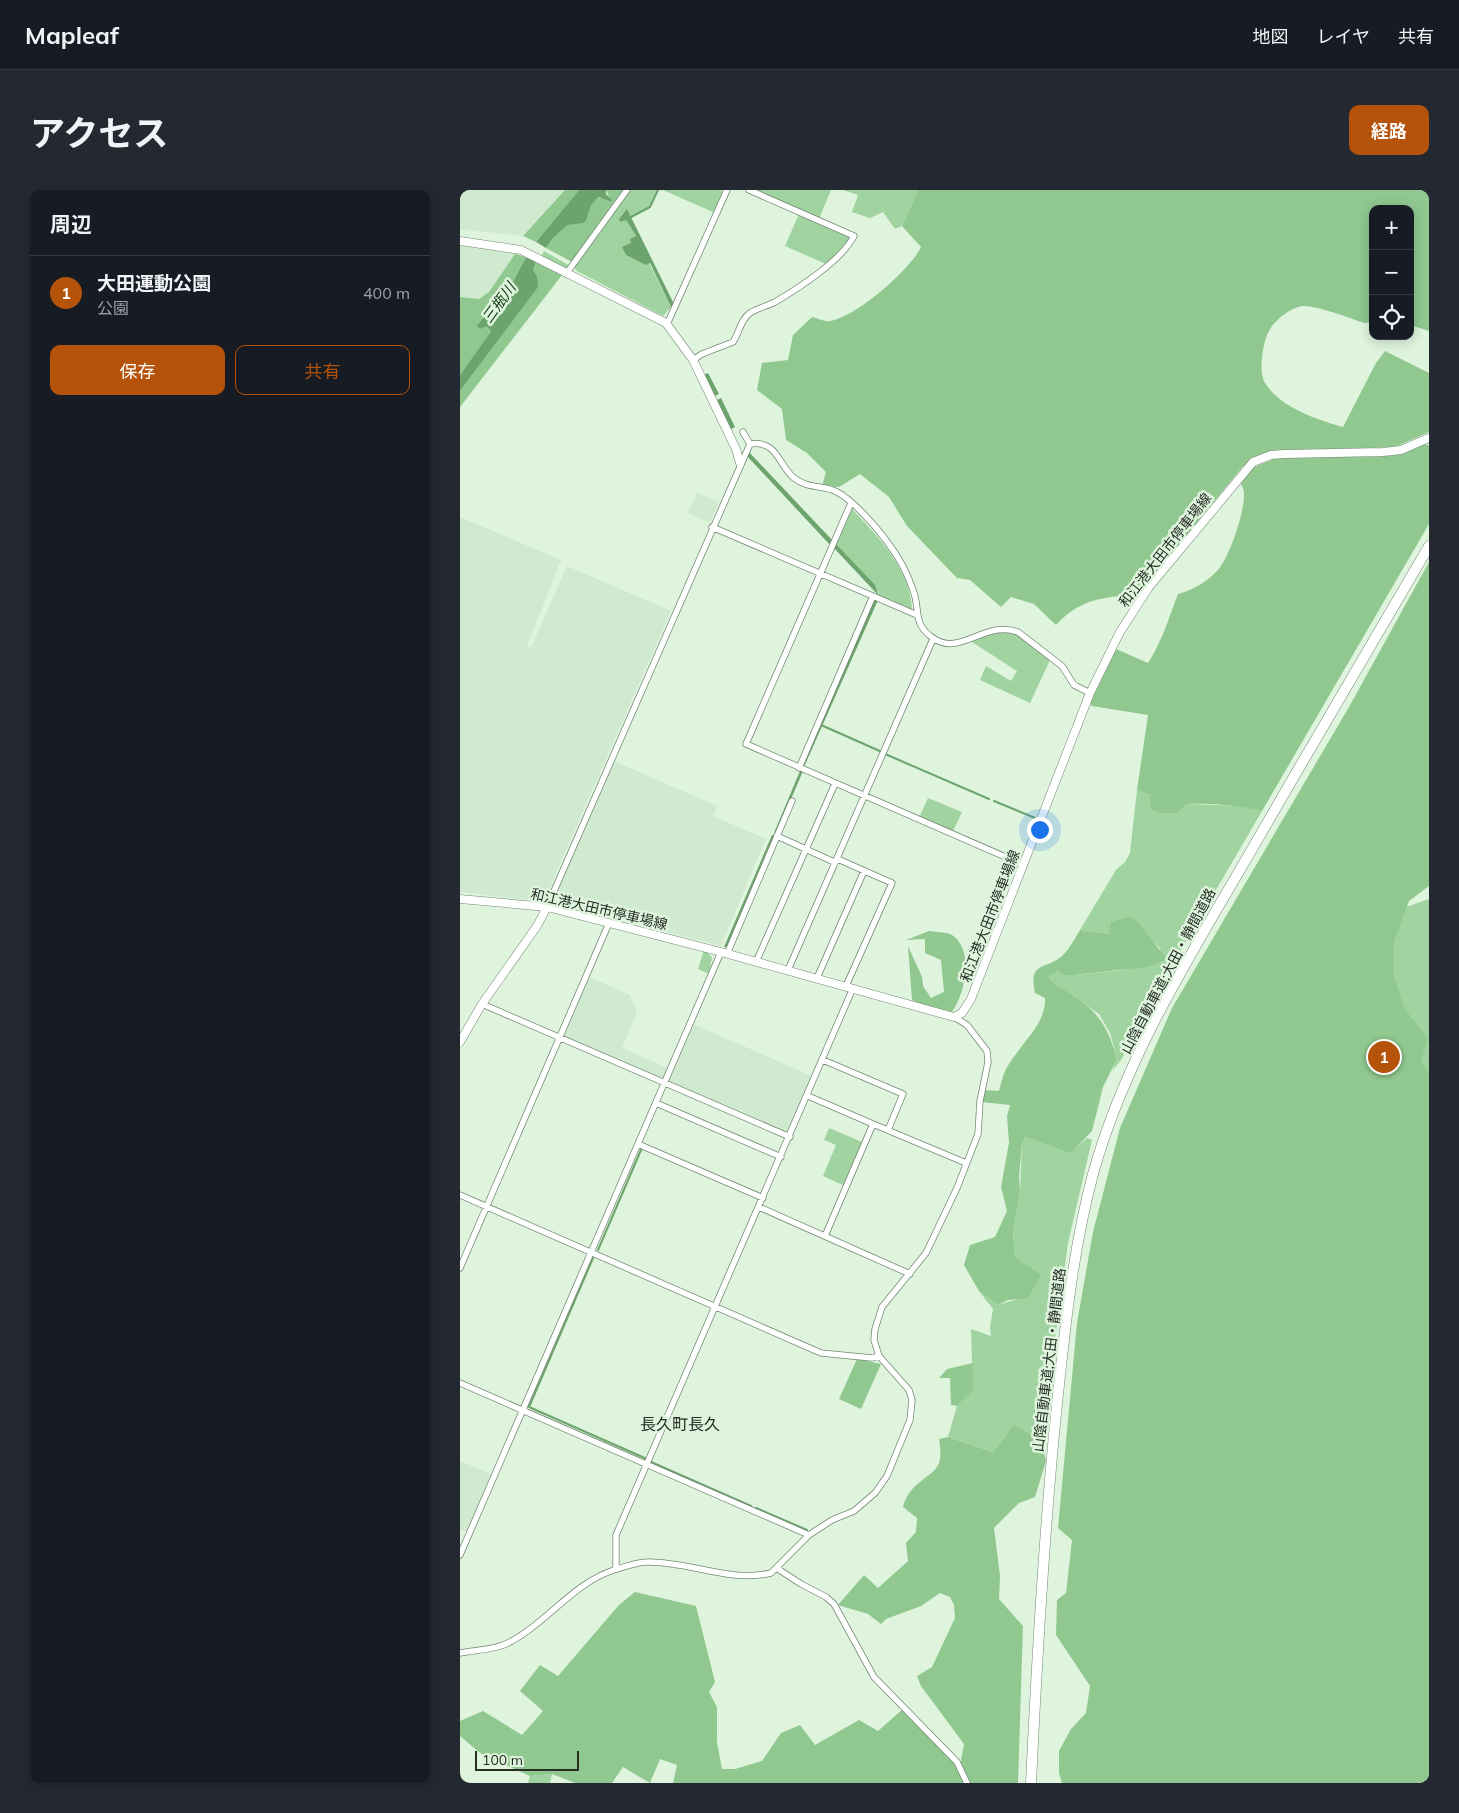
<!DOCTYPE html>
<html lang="ja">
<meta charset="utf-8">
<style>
:root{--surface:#171b24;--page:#242831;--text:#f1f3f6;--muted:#9ea1a6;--line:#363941;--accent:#b45309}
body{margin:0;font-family:Mulish,"Noto Sans JP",sans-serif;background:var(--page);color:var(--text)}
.controls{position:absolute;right:15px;top:15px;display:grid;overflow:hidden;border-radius:10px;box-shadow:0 2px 12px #0003}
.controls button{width:45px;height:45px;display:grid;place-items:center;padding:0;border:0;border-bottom:1px solid var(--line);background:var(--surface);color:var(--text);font:25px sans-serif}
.scale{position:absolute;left:15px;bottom:12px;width:104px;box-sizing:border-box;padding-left:5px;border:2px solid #252d24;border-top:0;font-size:14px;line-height:18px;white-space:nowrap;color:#252d24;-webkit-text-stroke:4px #def4dd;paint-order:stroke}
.you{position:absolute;left:579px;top:639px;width:18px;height:18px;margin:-12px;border:4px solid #fff;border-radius:50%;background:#1a73e8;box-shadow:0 0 0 8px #1a73e833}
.badge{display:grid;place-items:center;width:32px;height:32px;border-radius:50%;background:var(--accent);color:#fff;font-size:16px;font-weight:700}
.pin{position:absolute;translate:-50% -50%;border:2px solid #fff;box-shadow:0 1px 5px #0006}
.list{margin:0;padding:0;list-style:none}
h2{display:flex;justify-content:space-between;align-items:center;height:65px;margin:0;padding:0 20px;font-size:21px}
h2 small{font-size:16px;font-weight:400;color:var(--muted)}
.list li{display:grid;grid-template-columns:32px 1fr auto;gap:15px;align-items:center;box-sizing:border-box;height:75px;padding:0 20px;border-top:1px solid var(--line)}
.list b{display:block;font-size:19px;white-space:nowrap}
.list p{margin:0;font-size:16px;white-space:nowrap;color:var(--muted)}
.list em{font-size:16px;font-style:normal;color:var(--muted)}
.actions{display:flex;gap:10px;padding:15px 20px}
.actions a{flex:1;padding:11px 0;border:1px solid var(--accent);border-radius:10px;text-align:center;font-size:18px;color:var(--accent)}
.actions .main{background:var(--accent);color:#fff}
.icon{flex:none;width:28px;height:28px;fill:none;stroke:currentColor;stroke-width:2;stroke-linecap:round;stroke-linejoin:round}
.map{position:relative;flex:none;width:969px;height:1593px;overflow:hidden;border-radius:10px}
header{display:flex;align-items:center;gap:30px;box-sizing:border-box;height:70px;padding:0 25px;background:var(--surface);border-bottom:1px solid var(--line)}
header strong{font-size:24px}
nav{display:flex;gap:28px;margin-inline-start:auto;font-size:18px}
.intro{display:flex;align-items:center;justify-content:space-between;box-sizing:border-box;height:120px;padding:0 30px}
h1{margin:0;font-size:35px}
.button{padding:12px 22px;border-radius:10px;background:var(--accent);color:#fff;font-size:18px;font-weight:700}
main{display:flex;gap:30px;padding:0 30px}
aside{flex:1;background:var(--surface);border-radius:10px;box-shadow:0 2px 12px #0003}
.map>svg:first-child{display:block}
.built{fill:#cfeace}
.green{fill:#a0d3a0}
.forest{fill:#90c890}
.water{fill:#6da46e}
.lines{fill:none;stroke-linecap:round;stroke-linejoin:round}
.stream{stroke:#6da46e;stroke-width:2}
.street-casing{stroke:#748874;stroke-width:7}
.secondary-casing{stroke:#748874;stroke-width:9}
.highway-casing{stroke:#748874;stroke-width:11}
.street{stroke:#fff;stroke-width:5.5}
.secondary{stroke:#fff;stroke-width:8}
.highway{stroke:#fff;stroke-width:10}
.labels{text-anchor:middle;stroke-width:5;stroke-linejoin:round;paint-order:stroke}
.street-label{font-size:14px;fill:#252d24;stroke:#def4dd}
.water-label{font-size:15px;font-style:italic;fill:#0d3611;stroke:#def4dd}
.quarter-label{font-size:16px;fill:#252d24;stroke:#def4dd}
</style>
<header>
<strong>Mapleaf</strong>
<nav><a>地図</a><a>レイヤ</a><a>共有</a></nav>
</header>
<div class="intro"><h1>アクセス</h1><a class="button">経路</a></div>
<main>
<aside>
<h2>周辺<small></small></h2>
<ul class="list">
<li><span class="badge">1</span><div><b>大田運動公園</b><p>公園</p></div><em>400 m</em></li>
</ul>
<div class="actions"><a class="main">保存</a><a>共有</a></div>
</aside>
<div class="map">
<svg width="969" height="1593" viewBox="0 0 969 1593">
<rect width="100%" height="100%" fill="#def4dd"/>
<path class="built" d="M 0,0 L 105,0 L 63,46 L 0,39 Z
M 0,54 L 41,59 L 55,64 L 29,102 L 19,109 L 0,107 Z
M 237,303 L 259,312 L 250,333 L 228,323 Z
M 0,327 L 101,370 L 67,456 L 71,458 L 107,376 L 211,421 L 89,699 L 79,707 L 66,710 L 0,702 Z
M 154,571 L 257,616 L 253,626 L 306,649 L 261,756 L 112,717 L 100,707 L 99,697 Z
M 129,787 L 170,805 L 177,822 L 162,858 L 208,878 L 202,891 L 104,847 L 103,845 Z
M 233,834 L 354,887 L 329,944 L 207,892 Z
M 0,1271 L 31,1284 L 7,1342 L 0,1339 Z"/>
<path class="green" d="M 169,0 L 197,0 L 190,17 L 171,27 L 167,20 L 166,30 L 176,46 L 166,65 L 186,74 L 189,73 L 211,117 L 203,126 L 117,81 L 113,76 Z
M 203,0 L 260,0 L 264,2 L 255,23 Z
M 297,0 L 371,0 L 359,29 Z
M 383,0 L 458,0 L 442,36 L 435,39 L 423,22 L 410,28 L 392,22 L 398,5 Z
M 339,24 L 391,46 L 389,53 L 366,74 L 325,56 Z
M 84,61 L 110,76 L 107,80 L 81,67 Z
M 392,319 C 417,345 452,382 452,420 L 419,406 L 419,402 L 375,353 Z
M 543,442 C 562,442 576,459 590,470 L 570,513 L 520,490 L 526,476 L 551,491 L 557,481 L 512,452 L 527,445 Z
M 677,600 L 690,605 L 717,623 L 727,614 L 780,616 L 802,621 L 711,777 L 661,870 L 652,881 L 657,869 L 650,843 L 639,824 L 590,790 L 589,784 L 597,781 L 604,786 L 664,780 L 701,759 L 683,742 L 676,731 L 649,744 L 620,740 L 656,680 L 665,672 L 670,663 Z
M 468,608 L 502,622 L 493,641 L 459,628 Z
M 969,709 L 969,1004 L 878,894 L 935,721 Z
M 244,760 L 252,767 L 249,784 L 238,779 Z
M 369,938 L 402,952 L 383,995 L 363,986 L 376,955 L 364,950 Z
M 565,947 L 611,962 L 627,948 L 632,950 L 608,1053 L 581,1251 L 554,1234 L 533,1262 L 488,1247 L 497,1216 L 513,1199 L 511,1139 L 531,1146 L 530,1137 L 533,1119 L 519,1101 L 538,1115 L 557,1109 L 581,1086 L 555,1067 L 553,1042 L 560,1002 L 562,953 Z
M 92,1584 L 90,1593 L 68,1593 L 70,1586 Z"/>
<path class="forest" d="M 105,0 L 119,0 L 76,52 L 63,46 Z
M 146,0 L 165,0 L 112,72 L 86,58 L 93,48 L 108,35 L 126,31 L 131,14 L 140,7 L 151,12 Z
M 458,0 L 969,0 L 969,141 L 950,135 L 950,19 L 913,19 L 913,132 L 904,133 C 890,128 856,115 842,116 C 830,118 814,131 809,141 C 803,151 798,182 805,193 C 821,218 856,229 883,237 L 916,173 L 925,161 L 969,183 L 969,242 L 935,257 L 807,262 L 795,267 L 782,277 L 679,404 C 644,408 622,407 596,435 L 574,414 L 551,407 L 541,417 L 510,390 L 497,388 L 447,336 L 429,307 L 400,284 L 379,297 L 362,296 L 366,282 L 347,263 L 326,250 L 322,219 L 297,200 L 302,173 L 328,170 L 333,145 L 352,127 C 357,128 365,132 370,131 C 396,127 450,80 461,57 L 442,36 Z
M 55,64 L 66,67 L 44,109 L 41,119 L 24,119 L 28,122 L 26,136 L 31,141 L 0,185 L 0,107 L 19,109 L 29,102 Z
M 76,72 L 102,85 L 0,217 L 0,201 L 77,97 L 77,86 L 73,80 Z
M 961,255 L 969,255 L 969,334 L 802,621 C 777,615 752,613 727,614 L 717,623 L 700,623 L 691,619 L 690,605 L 677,600 L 688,525 L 632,516 L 630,513 L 656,459 L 688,473 C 702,452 709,427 718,404 C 733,400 747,392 758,380 C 770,366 785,321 784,303 C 784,299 781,295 780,291 L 794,277 L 819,267 L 913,267 L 935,265 Z
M 969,372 L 969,696 L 949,711 L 934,751 L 933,783 L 944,818 L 968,849 L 961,871 L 969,883 L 969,1593 L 602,1593 L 599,1583 L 599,1561 L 611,1539 L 626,1523 L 630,1496 L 596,1445 L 597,1410 L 606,1403 L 612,1350 L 598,1338 L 617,1133 L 633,1042 L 660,938 L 712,818 L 889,517 Z
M 668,727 L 676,730 L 707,769 L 687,777 L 604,786 L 597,781 L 589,785 L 590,790 C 630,818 643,820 657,869 L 643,897 L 632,941 L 611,963 L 565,947 L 562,953 L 559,987 L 560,1002 L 553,1042 L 555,1067 L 581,1085 L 568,1108 L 548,1110 L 538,1115 L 519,1101 L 504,1075 L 510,1055 L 535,1047 L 547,1021 L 541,997 L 549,953 L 547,926 L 550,915 L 522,912 L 524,900 L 539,901 C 541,894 543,885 546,879 C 558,856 587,834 585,808 L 575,803 C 568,771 586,780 602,766 C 609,760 615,748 620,740 L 649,744 L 651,732 Z
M 469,741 C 475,742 487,742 492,745 C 515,761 505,803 492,822 L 458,814 L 452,810 L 448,756 L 462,787 L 463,796 L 471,808 L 484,802 L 481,770 L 465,763 L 465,749 L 446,750 Z
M 397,1169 L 421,1174 L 401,1219 L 379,1209 Z
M 513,1173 L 513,1200 L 497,1216 L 491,1215 L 490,1188 L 479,1188 L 487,1179 Z
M 554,1234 L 581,1251 L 586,1271 L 575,1307 L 559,1313 L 534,1338 L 540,1386 L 539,1409 L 563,1436 L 558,1593 L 508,1593 L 500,1576 L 504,1554 L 461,1496 L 457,1486 L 472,1477 L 495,1428 L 494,1415 L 490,1407 L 480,1403 L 461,1416 L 426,1429 L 421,1434 L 408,1424 L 378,1415 L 404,1385 L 418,1398 L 448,1371 L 446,1353 L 456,1342 L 457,1328 L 443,1317 C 450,1289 478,1287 480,1269 C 481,1262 480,1255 479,1249 L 488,1247 L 533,1262 Z
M 175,1402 L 236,1416 L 255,1492 L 249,1502 L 257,1517 L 257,1552 L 262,1579 L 275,1579 L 302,1571 L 321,1543 L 340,1535 L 355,1555 L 399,1530 L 418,1541 L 442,1520 L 495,1573 L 504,1593 L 213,1593 L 217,1575 L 200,1569 L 190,1593 L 163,1577 L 152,1593 L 115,1593 L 92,1584 L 70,1586 L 20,1563 L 0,1546 L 0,1531 L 23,1521 L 62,1545 L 83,1521 L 60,1501 L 80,1475 L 98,1486 L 159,1415 Z"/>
<path class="water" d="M 119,0 L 146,0 L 146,4 L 152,10 L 151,12 L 139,7 L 131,15 L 126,31 L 123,33 L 108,35 L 93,48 L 86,58 L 76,52 Z
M 167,19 L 215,116 L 211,117 L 190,73 L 186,75 L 166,65 L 162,57 L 171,53 L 170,49 L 176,46 L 166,30 L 160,32 L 159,29 Z
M 66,67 L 76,72 L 73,80 L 77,86 L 78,97 L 0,201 L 0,185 L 31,141 L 26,136 L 20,139 L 17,136 L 28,122 L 24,119 L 41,119 L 44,109 Z
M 248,183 L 259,204 L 255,206 L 244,185 Z
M 261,208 L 275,237 L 271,239 L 257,210 Z
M 289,262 L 373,351 L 371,356 L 287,266 Z
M 375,353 L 415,395 L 419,406 L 373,357 Z
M 415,408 L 418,410 L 344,577 L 342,574 Z
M 340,581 L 343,581 L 316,644 L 314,643 Z
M 312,645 L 315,646 L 267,757 L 264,757 Z"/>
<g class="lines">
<path class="stream" d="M 171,27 L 190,17 L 198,0
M 361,535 L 422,562
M 425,564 L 529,609
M 534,611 L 575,628
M 138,1060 L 181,960
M 133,1068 L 69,1217 L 187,1269
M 191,1272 L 291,1316
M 296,1318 L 347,1340"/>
<defs>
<path id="street" d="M 106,84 L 167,0
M 206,133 L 209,130 L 267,0
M 233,170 L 242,164 L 273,152 C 279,143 281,129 290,123 C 298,118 307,116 315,112 C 339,98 382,70 394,46 L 289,0
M 283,242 L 290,254
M 290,254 C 318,250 318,275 334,288 C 348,299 364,295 377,302 C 393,310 418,339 428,353 C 438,366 448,385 453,400 C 460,417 453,432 469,445 C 499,471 522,429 558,442 L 602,476 L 614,495 L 630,503
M 391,313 L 286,554 L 564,675
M 252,337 L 457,425
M 339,578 L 413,406
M 317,646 L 374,672 L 380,670 L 432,693 L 386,796
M 87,717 L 290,254
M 267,764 L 332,611
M 296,772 L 374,596
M 328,780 L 473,449
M 357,788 L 404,681
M 22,814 L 330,947
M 363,870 L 443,904 L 428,940
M 348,906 L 413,934 L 365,1046
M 196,913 L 321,967
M 413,934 L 506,973
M 178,954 L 303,1008
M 0,1005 L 361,1163 L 412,1168 L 419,1166
M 299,1017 L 450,1084
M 0,1078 L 149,733
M 0,1193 L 349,1345
M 0,1365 L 261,762
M 156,1379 L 156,1345 L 393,798
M 318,1379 L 341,1394 L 366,1407 L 374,1414 L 414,1487 L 497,1572 L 507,1593
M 0,1463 C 15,1460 35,1460 48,1453 C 86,1434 113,1393 154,1380 C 164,1377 177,1372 187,1372 C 228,1371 270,1393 311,1383 L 349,1345 L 372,1330 L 394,1321 L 415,1303 L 427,1286 L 450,1230 L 452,1210 L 449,1200 L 419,1166 L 414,1150 L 415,1139 L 422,1117 L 466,1063 L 497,998 L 518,944 L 520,911 L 528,872 L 527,861 L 507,835 L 494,827"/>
<path id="secondary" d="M 0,51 L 61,60 L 206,133 L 233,170 L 276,259 L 280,273
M 0,709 L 87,717 L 261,762 L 494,827 L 502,823 L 511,809 L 630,503 L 660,442 L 689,397 L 793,272 L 811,265 L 824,264 L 923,262 L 941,260 L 969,248
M 0,852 L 22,814 L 77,736 L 87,717"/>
<path id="highway" d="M 571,1593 C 577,1466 584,1340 597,1214 C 605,1137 613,1059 633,984 C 664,872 726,772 784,673 C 845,567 907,462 969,356"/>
</defs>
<use href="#street" class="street-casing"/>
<use href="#secondary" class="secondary-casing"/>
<use href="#highway" class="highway-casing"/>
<use href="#street" class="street"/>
<use href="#secondary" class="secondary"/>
<use href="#highway" class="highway"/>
</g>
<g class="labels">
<g class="street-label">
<text transform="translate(705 360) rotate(-52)" y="5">和江港大田市停車場線</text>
<text transform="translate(139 719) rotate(13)" y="5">和江港大田市停車場線</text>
<text transform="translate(530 726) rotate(-69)" y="5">和江港大田市停車場線</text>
<text transform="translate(708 781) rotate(-62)" y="5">山陰自動車道;大田・静間道路</text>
<text transform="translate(589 1170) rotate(-83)" y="5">山陰自動車道;大田・静間道路</text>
</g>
<g class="water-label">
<text transform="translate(39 113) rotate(-54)" y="5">三瓶川</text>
</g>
<g class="quarter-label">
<text x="220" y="1240">長久町長久</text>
</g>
</g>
</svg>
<div class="controls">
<button>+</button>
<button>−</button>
<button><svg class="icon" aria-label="locate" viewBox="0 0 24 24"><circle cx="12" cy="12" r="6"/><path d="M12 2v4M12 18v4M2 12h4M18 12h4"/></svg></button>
</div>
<div class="scale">100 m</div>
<div class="you"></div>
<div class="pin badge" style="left:924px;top:867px">1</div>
</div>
</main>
